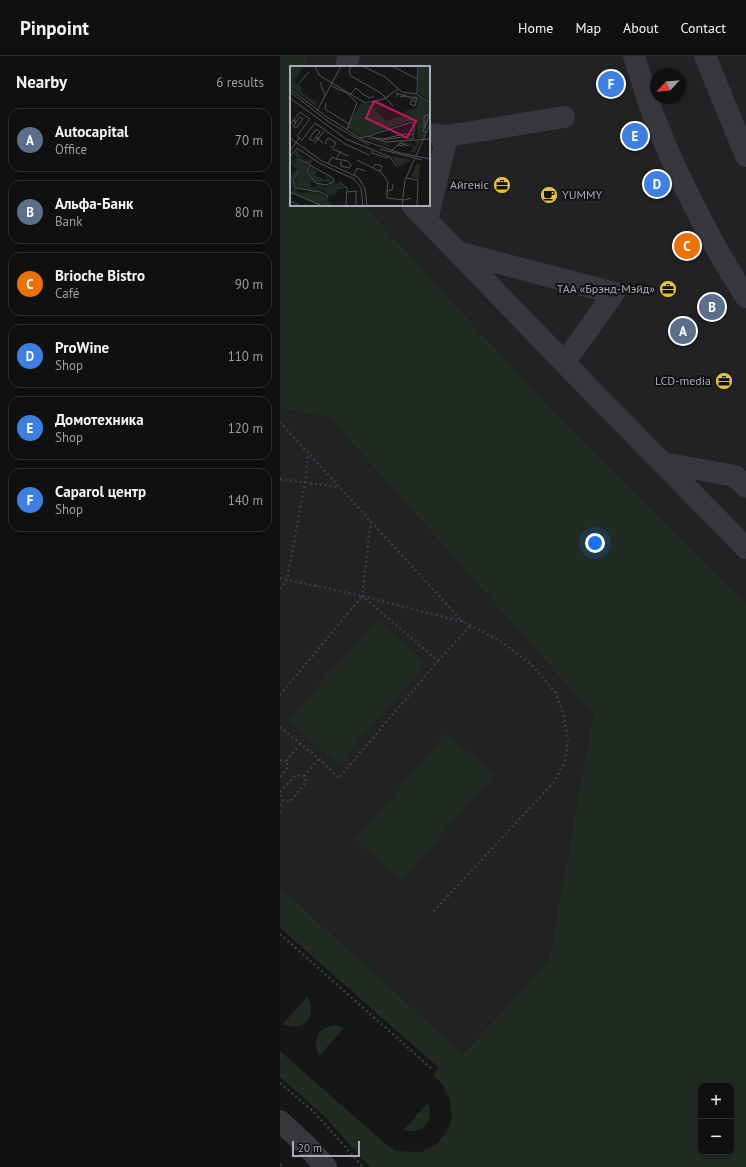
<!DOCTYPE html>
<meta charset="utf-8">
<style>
:root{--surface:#101011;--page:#19191a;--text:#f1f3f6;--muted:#9c9d9f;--line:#303031;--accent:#e2c143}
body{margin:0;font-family:"PT Sans",sans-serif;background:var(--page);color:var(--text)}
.controls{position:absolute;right:12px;bottom:12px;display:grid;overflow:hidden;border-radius:8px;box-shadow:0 2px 10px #0003}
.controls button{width:36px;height:36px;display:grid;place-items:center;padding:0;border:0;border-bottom:1px solid var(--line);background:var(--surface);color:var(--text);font:20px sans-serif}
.compass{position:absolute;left:370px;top:12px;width:36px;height:36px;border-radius:50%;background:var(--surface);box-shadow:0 2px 10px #0003;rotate:244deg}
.scale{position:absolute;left:12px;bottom:10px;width:68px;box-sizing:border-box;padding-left:4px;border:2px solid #a9abb6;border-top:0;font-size:11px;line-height:14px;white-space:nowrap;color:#a9abb6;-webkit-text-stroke:3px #111112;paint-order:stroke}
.you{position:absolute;left:315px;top:487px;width:14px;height:14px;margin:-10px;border:3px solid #fff;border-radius:50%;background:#1a73e8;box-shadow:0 0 0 6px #1a73e833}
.badge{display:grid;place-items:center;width:26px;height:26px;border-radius:50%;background:var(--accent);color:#fff;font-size:13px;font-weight:700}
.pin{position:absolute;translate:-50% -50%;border:2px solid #fff;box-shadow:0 1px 4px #0006}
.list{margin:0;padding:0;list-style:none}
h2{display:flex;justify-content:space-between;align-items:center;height:52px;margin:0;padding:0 16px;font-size:17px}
h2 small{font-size:13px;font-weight:400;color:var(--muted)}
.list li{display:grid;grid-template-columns:26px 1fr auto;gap:12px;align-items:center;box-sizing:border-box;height:64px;margin:0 8px 8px;padding:0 8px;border:1px solid var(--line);border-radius:12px}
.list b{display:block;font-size:15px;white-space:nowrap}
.list p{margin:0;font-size:13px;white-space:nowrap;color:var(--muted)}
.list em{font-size:13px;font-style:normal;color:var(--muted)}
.map{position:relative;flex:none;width:466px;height:1111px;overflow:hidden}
header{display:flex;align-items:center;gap:24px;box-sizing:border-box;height:56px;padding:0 20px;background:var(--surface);border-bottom:1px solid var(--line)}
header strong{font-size:19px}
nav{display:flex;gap:22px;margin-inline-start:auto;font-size:14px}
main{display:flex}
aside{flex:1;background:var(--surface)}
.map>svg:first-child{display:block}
.built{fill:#222224;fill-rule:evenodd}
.green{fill:#222a24;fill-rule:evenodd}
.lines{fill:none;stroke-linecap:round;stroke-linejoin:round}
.path{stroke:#3d3e43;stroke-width:2.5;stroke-dasharray:2 3;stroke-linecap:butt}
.minor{stroke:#37373c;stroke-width:22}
.labels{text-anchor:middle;stroke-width:4;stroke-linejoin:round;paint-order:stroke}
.poi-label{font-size:12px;fill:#a9abb6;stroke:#111112;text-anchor:end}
.inset-road{fill:none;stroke:#515257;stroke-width:1}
.view{fill:#c2185b;fill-opacity:0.15;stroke:#c2185b;stroke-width:2}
.inset-edge{fill:none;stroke:#a9abb6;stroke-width:2}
</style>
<header>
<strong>Pinpoint</strong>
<nav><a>Home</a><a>Map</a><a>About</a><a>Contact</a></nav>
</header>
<main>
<aside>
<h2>Nearby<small>6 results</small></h2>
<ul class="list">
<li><span class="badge" style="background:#5c6f8a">A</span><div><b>Autocapital</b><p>Office</p></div><em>70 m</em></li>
<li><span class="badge" style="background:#5c6f8a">B</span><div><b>Альфа-Банк</b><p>Bank</p></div><em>80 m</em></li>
<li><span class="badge" style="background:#e8710a">C</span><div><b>Brioche Bistro</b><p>Café</p></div><em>90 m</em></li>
<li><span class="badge" style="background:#3f7fe0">D</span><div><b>ProWine</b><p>Shop</p></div><em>110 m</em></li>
<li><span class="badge" style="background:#3f7fe0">E</span><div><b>Домотехника</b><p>Shop</p></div><em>120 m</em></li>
<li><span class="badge" style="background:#3f7fe0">F</span><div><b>Caparol центр</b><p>Shop</p></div><em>140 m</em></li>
</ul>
</aside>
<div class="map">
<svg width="466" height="1111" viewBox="0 0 466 1111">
<rect width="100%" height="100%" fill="#161617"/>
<path class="built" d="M 25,0 L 466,0 L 466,547 L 273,355 L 84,149 L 149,149 L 149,11 L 25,11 ZM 376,18 L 400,18 L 400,42 L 376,42 Z
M 0,353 L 50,362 L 313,659 L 269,904 L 183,998 L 11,841 L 0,833 Z"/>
<path class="green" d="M 0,0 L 25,0 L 25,11 L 11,11 L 11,149 L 84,149 L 273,355 L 466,547 L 466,1111 L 90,1111 L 43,1059 L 0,1021 L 0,995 L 78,1064 L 106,1088 L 116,1095 L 141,1096 L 155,1089 L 166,1078 L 172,1062 L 170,1043 L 162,1028 L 153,1019 L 159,1012 L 0,872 L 0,833 L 11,841 L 183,998 L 269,904 L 313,659 L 50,362 L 0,353 ZM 421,1030 L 451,1030 L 451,1096 L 421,1096 Z
M 98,563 L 147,608 L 58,708 L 8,664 Z
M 166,677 L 214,718 L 122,825 L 75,784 Z
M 27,941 C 39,959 23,978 3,968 Z
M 57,969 L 64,972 L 39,1000 C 31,984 38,970 57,969 Z
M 148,1047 C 155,1066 143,1079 123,1074 Z"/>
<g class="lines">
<path class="path" d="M 0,366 L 183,566
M 0,423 L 59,431
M 0,522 L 82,540 L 184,566 L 220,585 L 252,609 L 276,637 L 284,661 L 288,686 L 284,708 L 274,726 L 152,857
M 0,533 L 7,524 L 25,427 L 28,397
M 158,605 L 191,569
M 0,639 L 82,540
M 0,671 L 39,703 L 59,722 L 158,605 L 82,540 L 91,465
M 0,704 L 6,705
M 6,705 L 20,688
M 24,720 L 39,703
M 0,721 L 8,711 L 6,705
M 0,736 L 16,719 L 24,720
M 0,739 L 3,744 L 10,746 L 26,726 L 24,720
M 0,750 L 3,744
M 0,755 L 0,760
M 0,878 L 152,1013
M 0,1027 L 34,1056 L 83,1111
M 0,1108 L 4,1111"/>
<path class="minor" d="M 354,0 C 361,21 367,43 375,64 C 400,125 430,186 466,241
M 425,0 L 466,100
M 66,11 L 69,0
M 167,80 L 284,61
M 132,149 L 302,325 L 466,492
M 147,164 L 167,80 L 149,78
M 177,196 L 334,237 L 285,306
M 383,407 L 455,420 L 466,431
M 0,1065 L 26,1089 L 46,1111"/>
</g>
<defs>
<symbol id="office-disc" viewBox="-11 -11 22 22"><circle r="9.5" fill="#e2c143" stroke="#111112"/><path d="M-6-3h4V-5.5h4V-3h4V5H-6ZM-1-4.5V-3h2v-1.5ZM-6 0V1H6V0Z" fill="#111"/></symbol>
<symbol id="cafe-disc" viewBox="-11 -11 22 22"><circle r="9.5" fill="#e2c143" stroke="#111112"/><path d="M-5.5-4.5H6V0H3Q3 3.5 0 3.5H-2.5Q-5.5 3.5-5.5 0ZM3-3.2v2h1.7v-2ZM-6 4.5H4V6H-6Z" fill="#111"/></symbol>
</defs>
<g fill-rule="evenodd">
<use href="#office-disc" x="212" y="119" width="20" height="20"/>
<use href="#cafe-disc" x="259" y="129" width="20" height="20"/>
<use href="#office-disc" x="378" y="223" width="20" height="20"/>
<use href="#office-disc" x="434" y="315" width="20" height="20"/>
</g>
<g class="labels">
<g class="poi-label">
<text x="209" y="133">Айгеніс</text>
<text x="282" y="143" text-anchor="start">YUMMY</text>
<text x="375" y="237">ТАА «Брэнд-Мэйд»</text>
<text x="431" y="329">LCD-media</text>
</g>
</g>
<g transform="translate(10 10)">
<rect width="140" height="140" fill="#161617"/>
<path d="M 0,0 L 13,0 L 8,11 L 4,12 L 5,16 L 12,21 L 11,25 L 14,28 L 26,36 L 27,41 L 0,21 L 2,15 ZM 129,0 L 140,0 L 140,36 L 128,25 ZM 116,29 L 128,30 L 140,38 L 140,53 L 133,72 L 127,72 L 127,57 L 122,54 L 73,71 L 57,61 L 71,37 L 81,39 L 95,33 L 82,41 L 85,42 L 98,37 L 85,44 L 96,55 L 111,50 L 116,45 L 127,42 L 128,34 L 114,33 L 124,30 ZM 77,71 L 93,77 L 112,74 L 125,80 L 126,75 L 130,76 L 125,86 L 119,86 L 120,88 L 118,87 L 123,83 L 122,80 L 106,75 L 98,77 L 100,81 L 75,72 ZM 8,84 L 8,88 L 18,95 L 20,93 L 23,94 L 20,99 L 10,91 L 8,93 L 19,101 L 16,107 L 25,116 L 18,116 L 21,117 L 21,122 L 26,120 L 26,123 L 30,124 L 31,122 L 27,123 L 27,118 L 36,121 L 46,117 L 55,122 L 47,124 L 48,126 L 41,130 L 43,126 L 39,130 L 33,123 L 31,125 L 34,127 L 5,121 L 3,115 L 6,115 L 8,104 L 1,115 L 3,121 L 0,123 L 0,112 L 7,102 L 3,100 L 0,103 L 7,95 L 5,94 L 1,99 L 0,98 L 7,91 L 4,88 L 8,93 L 4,87 ZM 102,89 L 119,93 L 120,95 L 109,101 L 101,90 L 117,93 ZM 130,97 L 129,113 L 121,111 L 126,99 ZM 21,102 L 27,106 L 24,109 L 36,114 L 37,110 L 43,116 L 26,116 L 18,106 ZM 4,122 L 10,127 L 23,126 L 35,130 L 34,132 L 38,133 L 36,136 L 38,134 L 42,140 L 32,140 L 35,135 L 30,140 L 1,126 Z" fill="#222a24"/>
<path class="inset-road" d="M 25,0 L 29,9 L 75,37 L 94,33 L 108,23M 61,0 L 59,6 L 61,10 L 91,27 L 103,40M 72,0 L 95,11 L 112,26 L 127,28M 102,0 L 127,13M 128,0 L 127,28 L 140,37M 30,16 L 35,30M 9,17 L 19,6M 41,20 L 57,27 L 67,37 L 59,58M 0,23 L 37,51 L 75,75 L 110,87 L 140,93M 0,26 L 40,57 L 79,79M 61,28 L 66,22 L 74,29 L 80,32 L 84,30M 115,28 L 115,30 L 127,32 L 125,40 L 120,38 L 122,34 L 126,36M 107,31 L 107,27 L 115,30 L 110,31M 0,32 L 56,73 L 100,91 L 107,101M 36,37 L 35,43 L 59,58 L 57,64M 27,45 L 51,0M 4,55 L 6,57 L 3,60 L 6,62 L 13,53 L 10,51 L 6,56 L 4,54M 0,59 L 10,46M 134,62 L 134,50 L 140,48M 136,67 L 133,65 L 140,47M 79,70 L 122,56 L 125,59 L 123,69M 0,72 L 32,95 L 68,111 L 75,122 L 77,140M 9,72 L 12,74 L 25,57 L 55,78 L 79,89M 28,72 L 26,71 L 30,66 L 26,63 L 19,73 L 23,75 L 26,71 L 33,77M 70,72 L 78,70 L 96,76 L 140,73M 83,72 L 93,73 L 114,68 L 123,69 L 123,73M 93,74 L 112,71 L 123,73M 24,78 L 34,65M 37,78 L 35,77 L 38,72 L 46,77 L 43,82 L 40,80M 108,79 L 110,77 L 119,80M 43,83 L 58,90M 90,83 L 132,94M 102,84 L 108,79 L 114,80M 0,85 L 9,72 L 7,70 L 20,53 L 10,46M 82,85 L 82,87 L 97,92 L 98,90M 126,90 L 140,58M 0,91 L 7,82 L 31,98 L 64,113 L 71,122 L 73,140M 9,93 L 43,112 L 44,116 L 36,119 L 26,117 L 17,106 L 20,100M 46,93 L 58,95 L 61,99 L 59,102 L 51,100 L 51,95M 67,94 L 83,102 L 85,98 L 92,100 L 90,106M 38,98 L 42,91 L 46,93 L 51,85M 83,102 L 91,106 L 98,116 L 97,125M 8,105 L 3,115 L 5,122 L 30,126 L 38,130 L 36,133M 64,109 L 67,102 L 75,105M 116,112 L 128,114 L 127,140M 49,116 L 57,122 L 56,140M 103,118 L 102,124 L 97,125 L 97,132 L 114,134 L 121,132M 0,126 L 30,139 L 27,139M 57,126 L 66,125 L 66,140M 0,135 L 11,140M 112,140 L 115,114 L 125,92"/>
<path class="view" d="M 84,35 L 126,55 L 117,72 L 76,52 Z"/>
<rect width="140" height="140" class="inset-edge"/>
</g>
</svg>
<div class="controls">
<button>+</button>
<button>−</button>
</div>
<svg class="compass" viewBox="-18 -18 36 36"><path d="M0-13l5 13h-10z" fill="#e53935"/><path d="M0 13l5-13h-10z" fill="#9c9d9f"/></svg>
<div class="scale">20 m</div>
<div class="you"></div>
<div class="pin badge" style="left:403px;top:275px;background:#5c6f8a">A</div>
<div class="pin badge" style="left:432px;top:251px;background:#5c6f8a">B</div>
<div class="pin badge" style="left:407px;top:190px;background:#e8710a">C</div>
<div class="pin badge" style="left:377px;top:128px;background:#3f7fe0">D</div>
<div class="pin badge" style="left:355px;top:80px;background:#3f7fe0">E</div>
<div class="pin badge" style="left:331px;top:28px;background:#3f7fe0">F</div>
</div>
</main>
